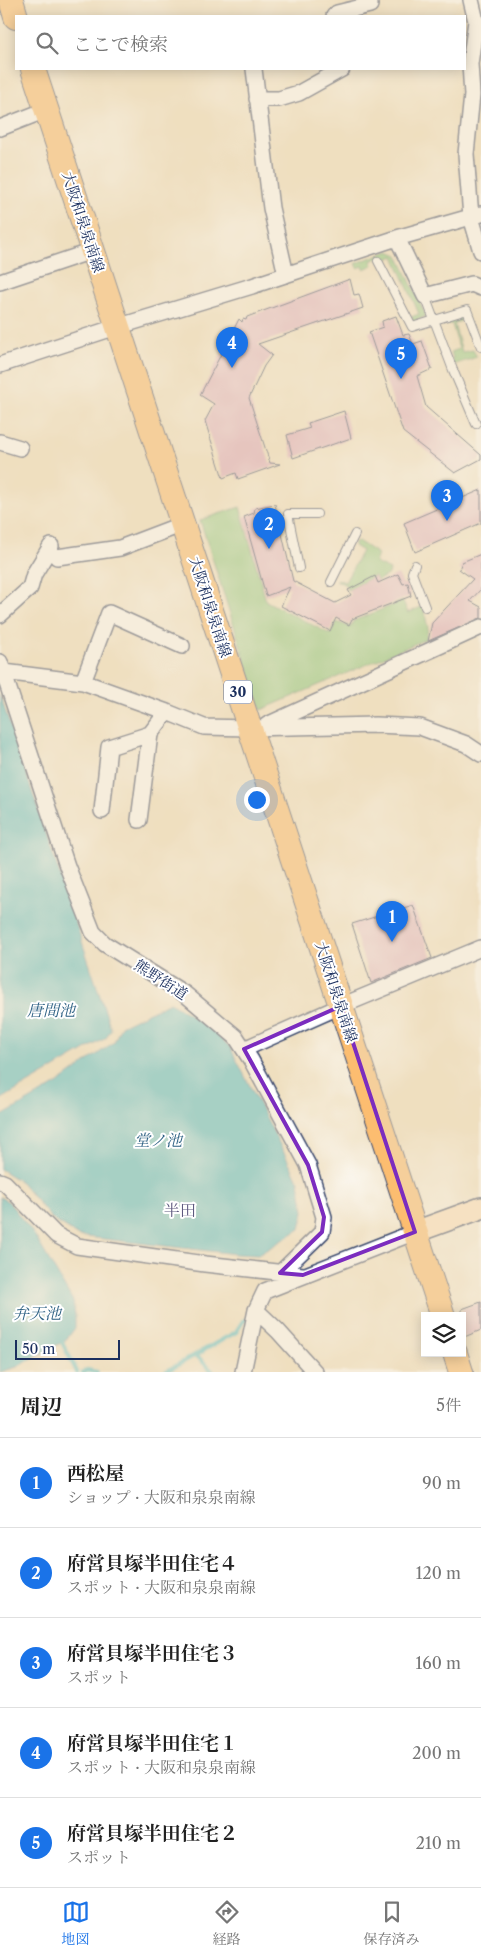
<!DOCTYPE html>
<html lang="ja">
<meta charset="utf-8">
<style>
:root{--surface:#fff;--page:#f2f2f2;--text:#222;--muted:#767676;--line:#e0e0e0;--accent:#1a73e8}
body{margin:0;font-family:"Libre Caslon Text","Noto Serif JP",serif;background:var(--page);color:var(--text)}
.controls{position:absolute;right:15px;bottom:15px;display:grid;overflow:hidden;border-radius:0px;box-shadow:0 2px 12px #0003}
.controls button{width:45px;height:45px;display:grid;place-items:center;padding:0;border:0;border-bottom:1px solid var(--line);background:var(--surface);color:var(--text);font:25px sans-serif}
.scale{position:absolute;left:15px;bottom:12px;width:105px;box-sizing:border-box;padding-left:5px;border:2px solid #1b2f5e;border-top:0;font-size:14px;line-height:18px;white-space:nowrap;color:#1b2f5e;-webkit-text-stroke:4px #fff;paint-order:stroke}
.you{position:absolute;left:256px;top:799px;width:18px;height:18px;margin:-12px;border:4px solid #fff;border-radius:50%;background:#1a73e8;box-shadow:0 0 0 8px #1a73e833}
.badge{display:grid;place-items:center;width:32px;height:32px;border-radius:50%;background:var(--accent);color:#fff;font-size:16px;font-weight:700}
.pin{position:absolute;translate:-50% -41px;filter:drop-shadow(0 1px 2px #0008)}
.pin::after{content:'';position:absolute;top:26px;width:18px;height:15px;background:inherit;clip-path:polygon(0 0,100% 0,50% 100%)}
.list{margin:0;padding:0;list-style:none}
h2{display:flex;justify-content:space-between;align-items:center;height:65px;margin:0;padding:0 20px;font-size:21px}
h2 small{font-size:16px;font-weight:400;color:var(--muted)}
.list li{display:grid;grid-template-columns:32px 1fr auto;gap:15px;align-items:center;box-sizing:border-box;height:90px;padding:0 20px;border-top:1px solid var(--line)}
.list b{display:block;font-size:19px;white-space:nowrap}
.list p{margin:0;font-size:16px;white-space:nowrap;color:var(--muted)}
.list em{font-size:16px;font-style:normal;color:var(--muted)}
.icon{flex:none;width:28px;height:28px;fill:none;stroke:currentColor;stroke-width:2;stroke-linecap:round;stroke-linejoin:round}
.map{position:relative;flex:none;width:481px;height:1372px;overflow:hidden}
.search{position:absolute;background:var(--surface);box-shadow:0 2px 12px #0003;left:15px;right:15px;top:15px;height:55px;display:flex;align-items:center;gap:12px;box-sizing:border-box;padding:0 18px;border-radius:0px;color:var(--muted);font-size:19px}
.sheet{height:515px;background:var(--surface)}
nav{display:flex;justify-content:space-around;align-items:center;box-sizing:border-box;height:70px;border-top:1px solid var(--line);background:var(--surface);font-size:14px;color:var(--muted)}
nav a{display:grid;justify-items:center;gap:2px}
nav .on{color:var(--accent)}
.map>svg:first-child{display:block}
.green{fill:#87c77e;stroke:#517b6e}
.water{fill:#51beca;stroke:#367694}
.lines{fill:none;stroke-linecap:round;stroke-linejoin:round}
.stream{stroke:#51beca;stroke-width:4.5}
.building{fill:#dba6bd}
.lane-casing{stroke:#3b496d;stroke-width:10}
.street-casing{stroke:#3b496d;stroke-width:18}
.secondary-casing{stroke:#3b496d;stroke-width:24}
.primary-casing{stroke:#3b496d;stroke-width:26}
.lane{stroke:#fff;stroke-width:8}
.street{stroke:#fff;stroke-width:15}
.secondary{stroke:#fee5c5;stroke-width:21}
.primary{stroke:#fcbd6f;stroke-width:24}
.marked{fill:none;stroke:#7b2cbf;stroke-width:4;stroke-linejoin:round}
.labels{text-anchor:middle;stroke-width:4;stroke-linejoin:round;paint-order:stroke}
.shield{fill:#fff;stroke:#5f6d8e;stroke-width:1}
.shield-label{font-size:14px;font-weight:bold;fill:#1b2f5e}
.street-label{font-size:15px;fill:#1b2f5e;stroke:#fff}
.water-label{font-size:16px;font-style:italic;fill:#2e6184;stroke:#fff}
.neighbourhood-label{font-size:16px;fill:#5e597f;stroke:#fff}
</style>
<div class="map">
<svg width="481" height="1372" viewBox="0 0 481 1372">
<rect width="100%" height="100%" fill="#fff"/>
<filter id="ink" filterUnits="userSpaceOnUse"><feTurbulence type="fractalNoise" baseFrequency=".02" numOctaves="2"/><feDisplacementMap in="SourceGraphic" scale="10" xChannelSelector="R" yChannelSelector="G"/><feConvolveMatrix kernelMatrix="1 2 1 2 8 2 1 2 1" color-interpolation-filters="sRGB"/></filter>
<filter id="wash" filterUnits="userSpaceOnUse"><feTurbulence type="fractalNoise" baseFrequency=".0096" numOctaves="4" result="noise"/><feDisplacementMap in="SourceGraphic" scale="20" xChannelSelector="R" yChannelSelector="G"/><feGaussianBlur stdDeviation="1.12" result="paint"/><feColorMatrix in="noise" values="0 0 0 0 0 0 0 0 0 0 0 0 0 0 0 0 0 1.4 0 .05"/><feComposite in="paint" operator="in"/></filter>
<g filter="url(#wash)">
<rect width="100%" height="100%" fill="#efdfbf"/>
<path class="green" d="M 389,251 L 398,255 L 426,316 L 413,322 L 411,317 L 419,314 L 394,256 L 383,261 L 380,257 L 371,261 L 373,265 L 364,269 L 363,266 L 358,268 L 356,263 Z
M 462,315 L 465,317 L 463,320 L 454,324 L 462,352 L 473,350 L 477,357 L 453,365 L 451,359 L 453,358 L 451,352 L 459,349 L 452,324 L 443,324 L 444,321 Z
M 240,507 L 266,601 L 330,634 L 337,622 L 351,627 L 353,621 L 403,601 L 408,613 L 423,606 L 428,628 L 426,639 L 261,710 L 200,520 Z
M 358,541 L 378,554 L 375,563 L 390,570 L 389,574 L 377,581 L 375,576 L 348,590 L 346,585 L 336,580 L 337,579 L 345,582 L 362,551 L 354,546 L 354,542 Z"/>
<path class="water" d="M 0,695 L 111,1029 L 106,1038 L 0,1100 Z
M 170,1002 L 210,1028 L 230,1047 L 299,1182 L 304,1211 L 300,1229 L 258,1255 L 236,1254 L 78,1236 L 51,1218 L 21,1182 L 0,1169 L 0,1117 L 54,1086 L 114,1042 L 121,1026 Z
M 0,1197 L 9,1202 L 35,1236 L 73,1301 L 75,1316 L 75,1328 L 66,1340 L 17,1367 L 0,1372 Z"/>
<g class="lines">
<path class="stream" d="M 62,1342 L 77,1372
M 196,1355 L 213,1372
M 83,1372 L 87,1370 L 97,1372
M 165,1372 L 236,1332 L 243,1321 L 250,1318"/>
</g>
<g id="blocks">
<path class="building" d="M 350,279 L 354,295 L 359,294 L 363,308 L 258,344 L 272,355 L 264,366 L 249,398 L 270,463 L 280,464 L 238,479 L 236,473 L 223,478 L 205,421 L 214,404 L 200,395 L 239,319 L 242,322 L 243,319 L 246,320 L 247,317 Z
M 396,316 L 403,335 L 409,334 L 413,344 L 422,341 L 432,369 L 417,376 L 426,407 L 481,455 L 481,459 L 455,473 L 403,432 L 369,332 L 383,327 L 382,321 Z
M 344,411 L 351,438 L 293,458 L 287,435 L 310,428 L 308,423 Z
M 481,490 L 481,523 L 415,552 L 404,523 Z
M 275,504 L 293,581 L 335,603 L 351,595 L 348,590 L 375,576 L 378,583 L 398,574 L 403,584 L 408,583 L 411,596 L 352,619 L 349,625 L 336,618 L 330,631 L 281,606 L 290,587 L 266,596 L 244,517 L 254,513 L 255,508 Z
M 481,554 L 481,589 L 470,601 L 481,607 L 481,618 L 428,641 L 432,623 L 473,579 L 459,569 L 462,562 Z
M 413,905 L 432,958 L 371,983 L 352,924 Z
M 481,1302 L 481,1330 L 462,1338 L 462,1309 Z"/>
</g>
</g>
<g filter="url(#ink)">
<use href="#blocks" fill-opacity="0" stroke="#3b496d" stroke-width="1"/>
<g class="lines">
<defs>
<path id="lane" d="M 378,261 L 412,327 L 467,310 L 481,347
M 425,296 L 453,370 L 476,424
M 415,565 L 412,573 L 425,607
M 299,568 L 288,514 L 317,514
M 331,582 L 355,534"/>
<path id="street" d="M 471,0 L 476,21 L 470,64 L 472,95 L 466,154 L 471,217 L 481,251
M 334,16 L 337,13 L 370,5
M 254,69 L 271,208 L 286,275
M 257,99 L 279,99 L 299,93 L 342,69
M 0,128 L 46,110
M 397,238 L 425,296 L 472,284 L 481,288
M 0,282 L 92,251
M 0,365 L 107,330 L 252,286 L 397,238 L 481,214
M 0,442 L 20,448
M 57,557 L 120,548 L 183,524
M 0,615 L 30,588 L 34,574 L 51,546
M 0,662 L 67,866 L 93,932 L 105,944 L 185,994 L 236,1037 L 251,1060 L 308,1165 L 324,1217 L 322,1232 L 280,1273
M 4,672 L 83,682 L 167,712 L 204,727 L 249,728 L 376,725 L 420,727 L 466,744 L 481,754
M 83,682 L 109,613 L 182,646
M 267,725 L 481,627
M 102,811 L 109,747 L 150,734 L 167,712
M 139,820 L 150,734
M 244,1049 L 341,1006 L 481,948
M 0,1181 L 5,1183 L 56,1235 L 77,1246 L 205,1264 L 303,1275
M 256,1310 L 278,1331 L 315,1372
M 243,1372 L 256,1310 L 265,1291 L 415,1232"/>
<path id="secondary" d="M 415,1232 L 481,1208"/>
<path id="primary" d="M 11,0 L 16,17
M 33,69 L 443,1316
M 455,1353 L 461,1372"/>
</defs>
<use href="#lane" class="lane-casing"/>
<use href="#street" class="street-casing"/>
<use href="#secondary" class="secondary-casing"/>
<use href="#primary" class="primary-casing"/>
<use href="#lane" class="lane"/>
<use href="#street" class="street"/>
<use href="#secondary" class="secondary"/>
<use href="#primary" class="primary"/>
</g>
</g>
<path d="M0 0H481V1372H0ZM 341,1006 L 415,1232 L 303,1275 L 280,1273 L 322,1232 L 324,1217 L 308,1165 L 244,1049 Z" fill="#efdfbf" fill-opacity=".55" fill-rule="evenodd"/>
<path class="marked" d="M 341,1006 L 415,1232 L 303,1275 L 280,1273 L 322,1232 L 324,1217 L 308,1165 L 244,1049 Z"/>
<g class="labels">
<rect class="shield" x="224" y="680.5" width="28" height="23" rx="4"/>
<g class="shield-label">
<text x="238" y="697">30</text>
</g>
<g class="street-label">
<text transform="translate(83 222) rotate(72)" y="5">大阪和泉泉南線</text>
<text transform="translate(210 607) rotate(72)" y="5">大阪和泉泉南線</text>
<text transform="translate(161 980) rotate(33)" y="5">熊野街道</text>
<text transform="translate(336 992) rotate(72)" y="5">大阪和泉泉南線</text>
</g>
<g class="water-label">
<text x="51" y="1016">唐間池</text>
<text x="158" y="1146">堂ノ池</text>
<text x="37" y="1319">弁天池</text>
</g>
<g class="neighbourhood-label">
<text x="180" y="1216">半田</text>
</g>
</g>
</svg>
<div class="controls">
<button><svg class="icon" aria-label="layers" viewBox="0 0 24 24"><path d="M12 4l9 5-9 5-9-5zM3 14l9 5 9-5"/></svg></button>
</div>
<div class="scale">50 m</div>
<div class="you"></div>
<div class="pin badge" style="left:392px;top:942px">1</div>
<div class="pin badge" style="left:269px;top:549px">2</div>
<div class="pin badge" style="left:447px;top:521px">3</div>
<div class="pin badge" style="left:232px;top:368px">4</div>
<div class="pin badge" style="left:401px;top:379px">5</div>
<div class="search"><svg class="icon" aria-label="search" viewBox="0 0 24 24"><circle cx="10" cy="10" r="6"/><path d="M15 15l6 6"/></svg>ここで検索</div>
</div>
<section class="sheet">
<h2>周辺<small>5件</small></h2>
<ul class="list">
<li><span class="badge">1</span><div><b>西松屋</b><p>ショップ · 大阪和泉泉南線</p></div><em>90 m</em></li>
<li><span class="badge">2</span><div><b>府営貝塚半田住宅４</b><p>スポット · 大阪和泉泉南線</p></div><em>120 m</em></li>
<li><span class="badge">3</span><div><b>府営貝塚半田住宅３</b><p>スポット</p></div><em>160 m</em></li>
<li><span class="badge">4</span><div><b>府営貝塚半田住宅１</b><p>スポット · 大阪和泉泉南線</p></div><em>200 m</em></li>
<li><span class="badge">5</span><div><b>府営貝塚半田住宅２</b><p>スポット</p></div><em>210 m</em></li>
</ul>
</section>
<nav>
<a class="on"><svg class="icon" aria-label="map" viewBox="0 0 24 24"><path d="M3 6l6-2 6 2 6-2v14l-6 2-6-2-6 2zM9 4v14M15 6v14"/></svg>地図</a>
<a><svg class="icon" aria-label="directions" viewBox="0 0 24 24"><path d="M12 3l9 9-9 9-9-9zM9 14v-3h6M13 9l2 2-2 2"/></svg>経路</a>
<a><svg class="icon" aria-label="saved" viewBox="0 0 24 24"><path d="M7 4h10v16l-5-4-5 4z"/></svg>保存済み</a>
</nav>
